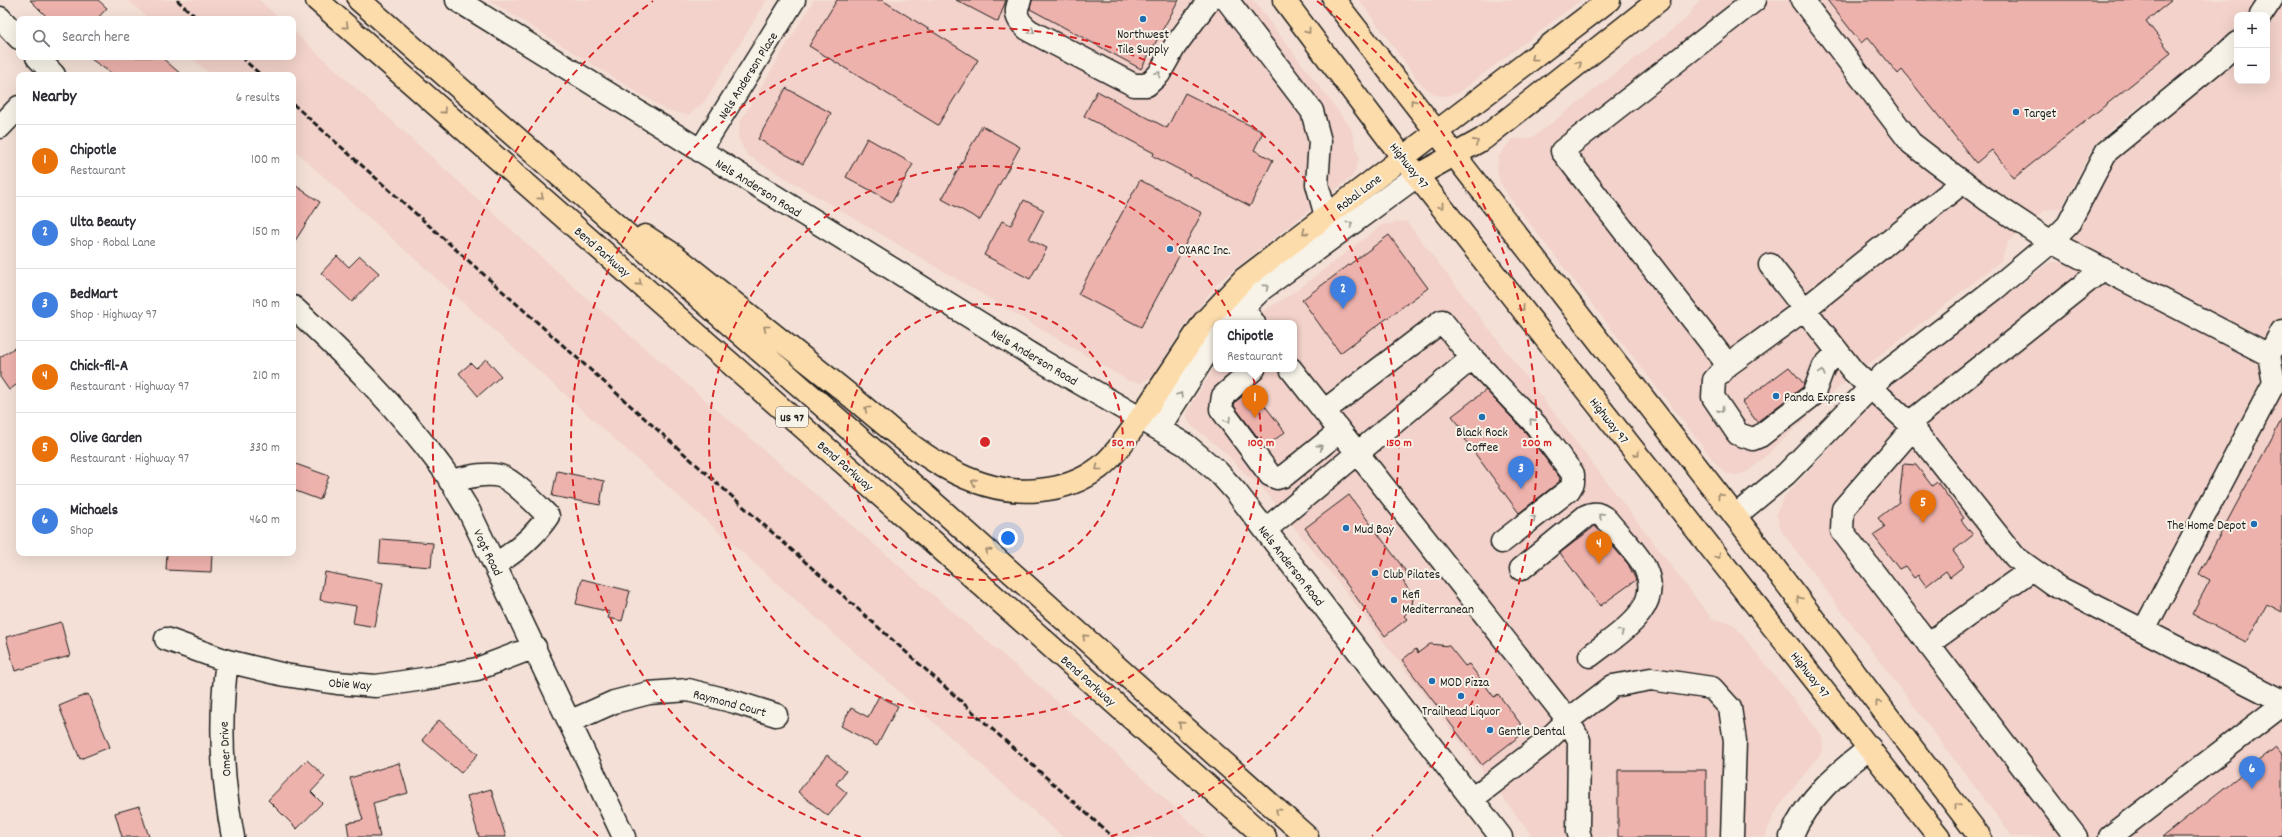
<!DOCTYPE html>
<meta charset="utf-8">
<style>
:root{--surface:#fff;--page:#f2f2f3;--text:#2b2b33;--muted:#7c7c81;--line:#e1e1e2;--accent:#1f6fb2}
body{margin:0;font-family:Dekko,sans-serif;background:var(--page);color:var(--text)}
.controls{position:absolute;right:12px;top:12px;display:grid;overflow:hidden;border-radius:8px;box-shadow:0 4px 16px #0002}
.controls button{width:36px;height:36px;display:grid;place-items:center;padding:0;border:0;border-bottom:1px solid var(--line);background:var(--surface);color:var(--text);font:20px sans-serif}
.you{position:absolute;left:1008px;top:538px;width:14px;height:14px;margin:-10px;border:3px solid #fff;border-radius:50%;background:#1a73e8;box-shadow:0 0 0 6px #1a73e833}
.badge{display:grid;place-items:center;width:26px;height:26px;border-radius:50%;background:var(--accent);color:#fff;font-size:13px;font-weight:700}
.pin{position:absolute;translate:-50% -33px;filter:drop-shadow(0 1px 2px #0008)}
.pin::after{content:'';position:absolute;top:21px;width:14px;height:12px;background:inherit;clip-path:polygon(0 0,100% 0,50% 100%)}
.popup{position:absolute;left:1213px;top:320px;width:84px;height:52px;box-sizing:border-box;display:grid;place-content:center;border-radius:8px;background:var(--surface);filter:drop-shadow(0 1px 3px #0005);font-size:13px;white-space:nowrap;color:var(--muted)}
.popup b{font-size:15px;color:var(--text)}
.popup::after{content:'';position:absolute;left:50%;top:100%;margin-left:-8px;border:8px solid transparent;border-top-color:var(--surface)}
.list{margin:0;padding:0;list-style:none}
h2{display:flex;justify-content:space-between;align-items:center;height:52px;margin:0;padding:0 16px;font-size:17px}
h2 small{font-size:13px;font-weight:400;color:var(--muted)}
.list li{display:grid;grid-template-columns:26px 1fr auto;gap:12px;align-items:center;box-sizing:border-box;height:72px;padding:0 16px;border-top:1px solid var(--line)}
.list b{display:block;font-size:15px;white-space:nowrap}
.list p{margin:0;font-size:13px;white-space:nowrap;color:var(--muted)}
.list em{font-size:13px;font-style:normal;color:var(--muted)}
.icon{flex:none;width:22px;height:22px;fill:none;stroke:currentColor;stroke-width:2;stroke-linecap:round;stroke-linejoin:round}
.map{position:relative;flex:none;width:2282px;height:837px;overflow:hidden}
.search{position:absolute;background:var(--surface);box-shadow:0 4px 16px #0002;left:16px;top:16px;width:280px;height:44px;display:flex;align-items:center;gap:10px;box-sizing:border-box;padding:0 14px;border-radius:8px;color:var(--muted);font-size:15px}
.panel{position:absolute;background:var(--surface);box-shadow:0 4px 16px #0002;left:16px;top:72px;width:280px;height:484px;border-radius:8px}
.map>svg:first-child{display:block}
.built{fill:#f2d2ca}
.building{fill:#eeb2ad;stroke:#1c1c1c}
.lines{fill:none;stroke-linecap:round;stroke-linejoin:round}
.minor-casing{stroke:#1c1c1c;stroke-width:25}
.major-casing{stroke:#1c1c1c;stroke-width:25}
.highway-casing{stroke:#1c1c1c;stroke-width:25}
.minor{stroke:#f7f3e8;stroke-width:22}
.major{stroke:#fddcac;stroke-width:22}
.highway{stroke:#fddcac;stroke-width:22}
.rail{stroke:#1c1c1c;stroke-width:3;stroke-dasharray:6 3;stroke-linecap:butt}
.oneway{stroke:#98866b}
.oneway2{stroke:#94928c}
.ring{fill:none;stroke:#d62828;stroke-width:2;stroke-dasharray:7 5}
.poi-dot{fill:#1f6fb2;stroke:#f7f3e8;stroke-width:1.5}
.labels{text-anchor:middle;stroke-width:4;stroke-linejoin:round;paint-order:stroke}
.shield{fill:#f7f3e8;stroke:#5e5c59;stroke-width:1}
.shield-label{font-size:12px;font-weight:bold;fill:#1c1c1c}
.poi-label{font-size:13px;fill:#1c1c1c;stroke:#f7f3e8;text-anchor:start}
.street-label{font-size:13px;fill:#1c1c1c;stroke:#f7f3e8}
.centre{fill:#d62828;stroke:#f7f3e8;stroke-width:2}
.ring-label{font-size:12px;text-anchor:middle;font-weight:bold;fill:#d62828;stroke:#f7f3e8;stroke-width:4;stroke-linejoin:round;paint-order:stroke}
</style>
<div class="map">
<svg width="2282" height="837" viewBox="0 0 2282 837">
<rect width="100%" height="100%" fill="#f4e0d6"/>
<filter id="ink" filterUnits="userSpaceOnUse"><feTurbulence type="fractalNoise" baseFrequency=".025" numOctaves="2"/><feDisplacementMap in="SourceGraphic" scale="8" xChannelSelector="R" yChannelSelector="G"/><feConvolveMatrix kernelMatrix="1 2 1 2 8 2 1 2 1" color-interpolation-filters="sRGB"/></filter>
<g filter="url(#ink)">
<path class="built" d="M 128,0 L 259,0 L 280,19 L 149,19 Z
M 489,0 L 767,0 L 704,102 L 688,115 L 666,110 Z
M 814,0 L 1253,0 L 1351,128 L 1359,158 L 1353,176 L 1218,282 L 1179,334 L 1153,376 L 1140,383 L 1129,381 L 747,155 L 738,138 L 740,122 Z
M 1359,0 L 1581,0 L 1458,93 L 1446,96 L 1436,95 L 1422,85 Z
M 1699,0 L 2254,0 L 2248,15 L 2237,15 L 2237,29 L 2228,39 L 2116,124 L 2093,147 L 2061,208 L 2045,210 L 2008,242 L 2001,261 L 1845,382 L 1757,464 L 1747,472 L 1737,475 L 1726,473 L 1718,466 L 1510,198 L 1500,182 L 1497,169 L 1499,156 L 1512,139 L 1528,139 L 1536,135 L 1686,19 Z
M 2282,4 L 2282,837 L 2013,837 L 1782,532 L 1776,514 L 1785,496 L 1863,413 L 1906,372 L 2050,262 L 2059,262 L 2113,160 L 2237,59 L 2237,81 L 2267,81 L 2267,26 Z
M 293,31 L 592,303 L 1092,731 L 1206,837 L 1063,837 L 620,444 L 293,149 L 293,75 L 211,75 L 191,57 L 293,57 Z
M 1406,221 L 1712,619 L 1727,622 L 1734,625 L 1821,734 L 1823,744 L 1822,752 L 1782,802 L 1773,817 L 1765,837 L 1533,837 L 1335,578 L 1260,485 L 1246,475 L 1227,454 L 1191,425 L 1187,419 L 1187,412 L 1216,364 L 1216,369 L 1294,369 L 1294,323 L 1248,323 L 1262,312 L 1296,291 L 1382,225 Z"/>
<path class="building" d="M 30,0 L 98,0 L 107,8 L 97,19 L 49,19 Z
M 837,0 L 882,0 L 978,60 L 938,125 L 809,46 Z
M 956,0 L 1006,0 L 998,22 Z
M 1032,0 L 1179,0 L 1141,69 L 1030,9 Z
M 1827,0 L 2172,0 L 2146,21 L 2171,53 L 2014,178 L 1992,150 L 1976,163 L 1902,70 L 1898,74 L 1868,37 L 1861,43 Z
M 88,57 L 161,57 L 182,75 L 114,75 Z
M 786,88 L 831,113 L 803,164 L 758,139 Z
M 1097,91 L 1167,128 L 1185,93 L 1263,132 L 1254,150 L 1273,160 L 1250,206 L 1153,156 L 1154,153 L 1084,116 Z
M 982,126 L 1020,147 L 980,220 L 942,199 Z
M 867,138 L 913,164 L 892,202 L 846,177 Z
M 1140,180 L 1202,213 L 1141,327 L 1078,294 Z
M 293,184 L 320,202 L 293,244 Z
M 1024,200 L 1044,210 L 1029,239 L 1047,248 L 1030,279 L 984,255 L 1002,221 L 1011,225 Z
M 1389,235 L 1428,288 L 1340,353 L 1302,300 Z
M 337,256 L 349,267 L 360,256 L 379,273 L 352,302 L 321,273 Z
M 19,345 L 19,383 L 9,390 L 0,377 L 0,357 Z
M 486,359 L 501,376 L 478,396 L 459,373 L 471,363 L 476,368 Z
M 1789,367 L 1804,384 L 1803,387 L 1757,422 L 1742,402 Z
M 1252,389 L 1285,432 L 1265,447 L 1234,406 L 1235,402 Z
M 1486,390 L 1526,433 L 1560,478 L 1559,482 L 1519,513 L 1465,440 L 1469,437 L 1452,416 Z
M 2282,419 L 2282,612 L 2267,604 L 2246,642 L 2192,614 L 2210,580 L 2199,574 Z
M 293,463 L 329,476 L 320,500 L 293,490 Z
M 1903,464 L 1916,465 L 1932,486 L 1937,482 L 1964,518 L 1961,520 L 1973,535 L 1953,551 L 1964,566 L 1950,577 L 1946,571 L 1926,586 L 1918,575 L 1914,578 L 1905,566 L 1899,569 L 1873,535 L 1885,527 L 1878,518 L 1899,502 Z
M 557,471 L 604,481 L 600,505 L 552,496 Z
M 1349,495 L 1407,573 L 1401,578 L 1413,597 L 1412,607 L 1404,616 L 1407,619 L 1385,636 L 1305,528 Z
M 1595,526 L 1628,564 L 1636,580 L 1600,606 L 1560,553 Z
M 381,539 L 433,543 L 431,567 L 379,563 Z
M 167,553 L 212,553 L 211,572 L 166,570 Z
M 325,572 L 383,583 L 375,627 L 353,623 L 356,606 L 320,600 Z
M 582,579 L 630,591 L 622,621 L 608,618 L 610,612 L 576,604 Z
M 61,622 L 70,656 L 15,671 L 6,637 Z
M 1430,644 L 1449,646 L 1465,666 L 1469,664 L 1494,697 L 1498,694 L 1526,731 L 1482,765 L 1402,660 L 1416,649 L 1418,653 Z
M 88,694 L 110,747 L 80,759 L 59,706 Z
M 879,696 L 898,706 L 877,746 L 841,726 L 851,708 L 868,717 Z
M 439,720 L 478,754 L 461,773 L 422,740 Z
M 2276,747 L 2282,754 L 2282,837 L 2162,837 Z
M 827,755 L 846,771 L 836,784 L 847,793 L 828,816 L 798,792 Z
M 307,760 L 325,777 L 311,792 L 322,803 L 297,829 L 268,800 Z
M 399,763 L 408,793 L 373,803 L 380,837 L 349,837 L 347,823 L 363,820 L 350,778 Z
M 1618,770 L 1706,770 L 1706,837 L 1618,837 Z
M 491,789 L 506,837 L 479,837 L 467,796 Z
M 139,806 L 149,837 L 122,837 L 115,813 Z"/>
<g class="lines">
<defs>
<path id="minor" d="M 457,0 L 1035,357 L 1186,445 L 1218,472 L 1236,492 L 1501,837
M 1020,0 C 1013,14 1018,22 1030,31 L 1134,85 L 1147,85 L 1159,74 L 1175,46 L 1209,0
M 1227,0 L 1312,111 L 1320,141 L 1317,184 L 1326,216
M 1755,0 L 1562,151 L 1728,365 L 1805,309 L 1963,182
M 1802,0 L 1911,143 L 1937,163 L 1986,199 L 2051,242 L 2269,355
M 2261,15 L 2271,0
M 0,18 L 19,38
M 37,57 L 54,75
M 0,127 L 19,107
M 700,151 L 794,0
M 1770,265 L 1853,371 L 1909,423 L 2015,557 L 2054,585 L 2282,701
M 293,307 C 346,356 397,407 440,465 C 451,479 459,496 469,511 L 624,837
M 1242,307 L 1254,323
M 1227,323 L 1262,289 L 1418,175
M 1472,358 L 1536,425 L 1573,474 L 1573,483 L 1569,490 L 1502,542
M 1728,365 L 1714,380 L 1713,397 L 1738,434 L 1753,439 L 1760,436 L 1813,395 L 1824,366 L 1838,352
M 1254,369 L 1223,396 L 1221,409 L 1270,475 L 1277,478 L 1284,476 L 1340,431
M 1291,369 L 1568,720 L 1579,740 L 1578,831 L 1580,837
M 1909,423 L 2103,269
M 1159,428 L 1216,338
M 1913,428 L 1843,509 L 1842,531 L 2076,837
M 450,481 C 465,478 485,472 500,476 C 514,480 537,505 548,516 C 534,537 517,551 496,564
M 1735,516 L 1786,474 L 1884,374 L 1996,288 L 2051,242 L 2068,225 L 2106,152 L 2222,57 L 2237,43
M 1265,530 L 1472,358 L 1442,321 L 1324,411
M 1521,569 L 1586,516 C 1594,512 1600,513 1607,520 C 1617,533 1639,554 1645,568 C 1665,609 1616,635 1590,656
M 2144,630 L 2274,383 L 2269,355 L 2282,331
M 166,639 L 227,661 L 285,675 L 337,683 L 376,686 L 430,678 L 477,669 L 535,647
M 1928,644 L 2031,570
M 227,661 C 219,719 222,780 233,837
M 569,722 L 614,702 L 649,693 L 688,690 L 735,702 L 776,715
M 1472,799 L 1542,745 L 1568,720 L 1613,686 L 1651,679 L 1712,688 L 1730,708 L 1735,741 L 1732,837
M 1791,837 C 1807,798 1837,773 1870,748
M 2110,837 L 2282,705"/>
<path id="major" d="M 1284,0 L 1403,158 L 1939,837
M 1334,0 L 1735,516 L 1980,837
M 1418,175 L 1483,139 L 1659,0
M 1141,417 L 1204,322 L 1244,279 L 1609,0"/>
<path id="highway" d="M 317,0 L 930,539 L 1265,837
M 359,0 L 944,512 L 1307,837
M 645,236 L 674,255 C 728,298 782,341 837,385 C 895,431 959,499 1040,490 C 1061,488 1082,481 1099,468 C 1116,455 1128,435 1141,417"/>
</defs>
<use href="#minor" class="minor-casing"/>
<use href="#major" class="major-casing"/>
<use href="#highway" class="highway-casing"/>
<use href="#minor" class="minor"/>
<use href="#major" class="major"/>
<use href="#highway" class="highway"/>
<path class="rail" d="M 177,0 L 198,19
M 241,57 L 261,75
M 293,104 L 1113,837"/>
</g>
<defs><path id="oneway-chevron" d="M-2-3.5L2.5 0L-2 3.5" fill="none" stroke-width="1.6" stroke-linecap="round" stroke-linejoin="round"/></defs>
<g class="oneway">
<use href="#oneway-chevron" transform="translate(346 26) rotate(41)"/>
<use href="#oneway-chevron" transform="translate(1308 31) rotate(53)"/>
<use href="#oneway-chevron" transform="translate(1534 58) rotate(143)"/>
<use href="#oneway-chevron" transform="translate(1579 64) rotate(-38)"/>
<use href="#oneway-chevron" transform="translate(1413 102) rotate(-128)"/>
<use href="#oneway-chevron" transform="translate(444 111) rotate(41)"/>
<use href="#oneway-chevron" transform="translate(1476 142) rotate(-29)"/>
<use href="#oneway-chevron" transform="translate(541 197) rotate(41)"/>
<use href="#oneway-chevron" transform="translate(1441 206) rotate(52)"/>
<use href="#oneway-chevron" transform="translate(1305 232) rotate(143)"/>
<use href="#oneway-chevron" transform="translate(639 283) rotate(41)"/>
<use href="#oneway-chevron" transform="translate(1522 308) rotate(52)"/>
<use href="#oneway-chevron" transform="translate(766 328) rotate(-141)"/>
<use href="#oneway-chevron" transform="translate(867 409) rotate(-141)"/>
<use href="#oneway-chevron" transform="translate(1637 454) rotate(52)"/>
<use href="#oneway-chevron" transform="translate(1098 468) rotate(142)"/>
<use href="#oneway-chevron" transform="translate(974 482) rotate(-159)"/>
<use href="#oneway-chevron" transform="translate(1720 496) rotate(-128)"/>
<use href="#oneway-chevron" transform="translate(988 551) rotate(-138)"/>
<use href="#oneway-chevron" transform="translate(1718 556) rotate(52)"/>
<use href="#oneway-chevron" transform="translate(1799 599) rotate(-127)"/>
<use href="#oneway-chevron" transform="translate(1085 637) rotate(-138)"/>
<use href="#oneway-chevron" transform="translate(1878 703) rotate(-127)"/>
<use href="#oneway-chevron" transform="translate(1181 724) rotate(-138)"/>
<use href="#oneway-chevron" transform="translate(1957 806) rotate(-127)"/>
<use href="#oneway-chevron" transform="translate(1278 811) rotate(-138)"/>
</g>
<g class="oneway2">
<use href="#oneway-chevron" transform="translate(1032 31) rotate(31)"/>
<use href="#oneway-chevron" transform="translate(1158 74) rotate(-50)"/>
<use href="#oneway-chevron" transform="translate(1350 224) rotate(-36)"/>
<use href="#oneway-chevron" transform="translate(1266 287) rotate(-37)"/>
<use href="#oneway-chevron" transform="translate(1822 373) rotate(-73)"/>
<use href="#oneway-chevron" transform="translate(1180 395) rotate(-58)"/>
<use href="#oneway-chevron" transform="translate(1721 410) rotate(55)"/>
<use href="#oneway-chevron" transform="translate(1228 420) rotate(57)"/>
<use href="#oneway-chevron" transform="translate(1532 421) rotate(-132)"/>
<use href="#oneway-chevron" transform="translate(1320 447) rotate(-40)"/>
<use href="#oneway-chevron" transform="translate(1601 516) rotate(-153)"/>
<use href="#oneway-chevron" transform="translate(1533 518) rotate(-38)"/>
<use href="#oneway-chevron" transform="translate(1621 632) rotate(-38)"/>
</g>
</g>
<g class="ring">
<circle cx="985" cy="442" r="138"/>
<circle cx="985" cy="442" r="276"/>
<path d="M861 837A414 414 0 1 1 1109 837"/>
<path d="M598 836A552 552 0 0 1 653 1M1317 1A552 552 0 0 1 1372 836"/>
</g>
<g class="poi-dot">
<circle cx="1143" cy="19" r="4"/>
<circle cx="2016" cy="112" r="4"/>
<circle cx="1170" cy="249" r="4"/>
<circle cx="1776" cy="396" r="4"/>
<circle cx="1482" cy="417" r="4"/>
<circle cx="2254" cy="524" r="4"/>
<circle cx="1346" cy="528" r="4"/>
<circle cx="1375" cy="573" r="4"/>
<circle cx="1394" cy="600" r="4"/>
<circle cx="1432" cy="681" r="4"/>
<circle cx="1461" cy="696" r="4"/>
<circle cx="1490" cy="730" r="4"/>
</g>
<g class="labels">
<rect class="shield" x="776" y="407" width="32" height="20" rx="3"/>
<g class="shield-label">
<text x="792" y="421">US 97</text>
</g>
<g class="poi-label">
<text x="1143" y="38" text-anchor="middle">Northwest<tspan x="1143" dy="15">Tile Supply</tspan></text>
<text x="2024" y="117">Target</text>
<text x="1178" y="254">OXARC Inc.</text>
<text x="1784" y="401">Panda Express</text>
<text x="1482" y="436" text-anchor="middle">Black Rock<tspan x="1482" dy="15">Coffee</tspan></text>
<text x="2246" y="529" text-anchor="end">The Home Depot</text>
<text x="1354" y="533">Mud Bay</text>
<text x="1383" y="578">Club Pilates</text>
<text x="1402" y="598">Kefi<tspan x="1402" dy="15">Mediterranean</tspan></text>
<text x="1440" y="686">MOD Pizza</text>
<text x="1461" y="715" text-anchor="middle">Trailhead Liquor</text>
<text x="1498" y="735">Gentle Dental</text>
</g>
<g class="street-label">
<text transform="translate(747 75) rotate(-58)" y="5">Nels Anderson Place</text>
<text transform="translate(1410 165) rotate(52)" y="5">Highway 97</text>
<text transform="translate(759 187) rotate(32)" y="5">Nels Anderson Road</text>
<text transform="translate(1358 192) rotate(-37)" y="5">Robal Lane</text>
<text transform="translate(603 251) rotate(41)" y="5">Bend Parkway</text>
<text transform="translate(1035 356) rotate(31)" y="5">Nels Anderson Road</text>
<text transform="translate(1610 420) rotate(52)" y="5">Highway 97</text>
<text transform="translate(846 465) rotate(41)" y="5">Bend Parkway</text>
<text transform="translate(489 552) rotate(64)" y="5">Vogt Road</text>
<text transform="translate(1292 565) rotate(52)" y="5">Nels Anderson Road</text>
<text transform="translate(1811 674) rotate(52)" y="5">Highway 97</text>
<text transform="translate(1089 680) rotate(42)" y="5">Bend Parkway</text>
<text transform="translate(350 683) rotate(4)" y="5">Obie Way</text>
<text transform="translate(730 702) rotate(15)" y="5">Raymond Court</text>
<text transform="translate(224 749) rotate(-93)" y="5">Omer Drive</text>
</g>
</g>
<circle cx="985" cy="442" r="6" class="centre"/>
<g class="ring-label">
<text x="1123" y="446">50 m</text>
<text x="1261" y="446">100 m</text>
<text x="1399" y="446">150 m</text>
<text x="1537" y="446">200 m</text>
</g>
</svg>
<div class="controls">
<button>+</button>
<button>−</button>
</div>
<div class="you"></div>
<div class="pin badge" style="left:1255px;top:418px;background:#e8710a">1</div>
<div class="popup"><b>Chipotle</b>Restaurant</div>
<div class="pin badge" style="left:1343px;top:309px;background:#3f7fe0">2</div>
<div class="pin badge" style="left:1521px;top:489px;background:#3f7fe0">3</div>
<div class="pin badge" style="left:1599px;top:564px;background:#e8710a">4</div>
<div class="pin badge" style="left:1923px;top:523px;background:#e8710a">5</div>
<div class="pin badge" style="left:2252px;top:789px;background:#3f7fe0">6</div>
<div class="search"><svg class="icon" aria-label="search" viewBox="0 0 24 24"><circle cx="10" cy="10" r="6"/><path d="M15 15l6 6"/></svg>Search here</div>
<section class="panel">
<h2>Nearby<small>6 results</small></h2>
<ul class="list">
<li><span class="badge" style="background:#e8710a">1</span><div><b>Chipotle</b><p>Restaurant</p></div><em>100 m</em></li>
<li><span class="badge" style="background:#3f7fe0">2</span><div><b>Ulta Beauty</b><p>Shop · Robal Lane</p></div><em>150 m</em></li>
<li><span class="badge" style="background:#3f7fe0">3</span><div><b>BedMart</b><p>Shop · Highway 97</p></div><em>190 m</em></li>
<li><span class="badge" style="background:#e8710a">4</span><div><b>Chick-fil-A</b><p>Restaurant · Highway 97</p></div><em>210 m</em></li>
<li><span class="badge" style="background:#e8710a">5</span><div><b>Olive Garden</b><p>Restaurant · Highway 97</p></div><em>330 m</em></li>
<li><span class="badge" style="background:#3f7fe0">6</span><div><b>Michaels</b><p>Shop</p></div><em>460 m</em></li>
</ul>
</section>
</div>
